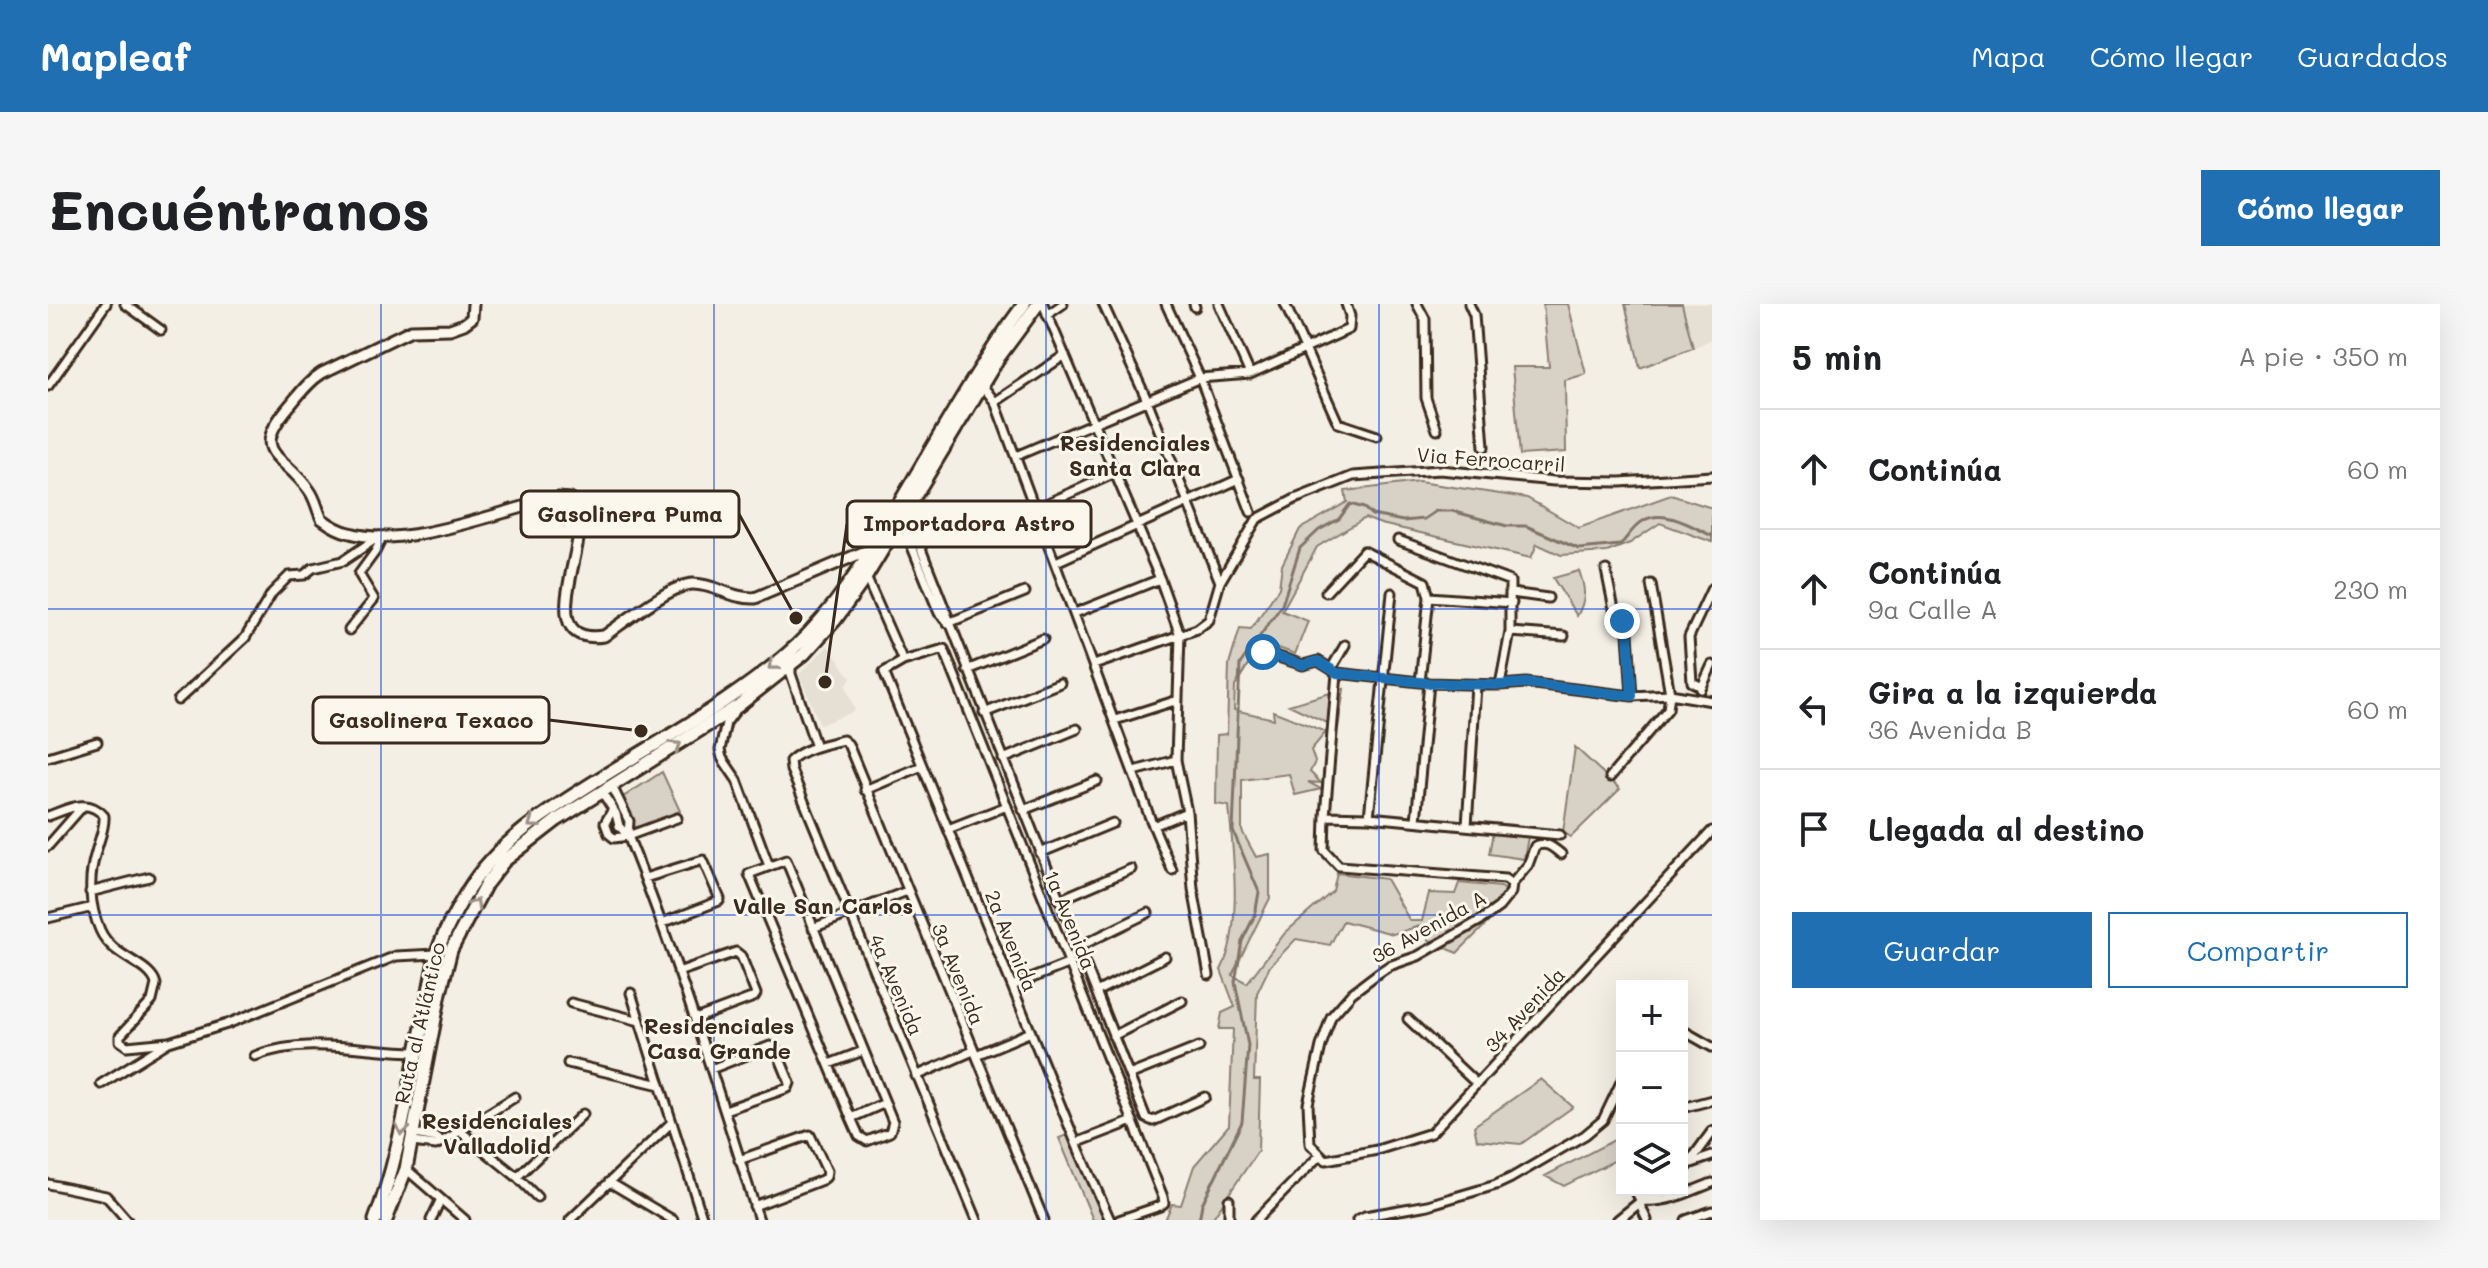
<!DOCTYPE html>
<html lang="es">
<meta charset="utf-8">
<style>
:root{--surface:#fff;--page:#f6f6f6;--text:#202124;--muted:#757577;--line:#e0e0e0;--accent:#1f6fb2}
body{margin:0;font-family:Mali,sans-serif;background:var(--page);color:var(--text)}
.controls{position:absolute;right:24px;bottom:24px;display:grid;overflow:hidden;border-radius:0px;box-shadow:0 8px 32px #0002}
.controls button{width:72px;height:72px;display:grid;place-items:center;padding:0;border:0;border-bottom:2px solid var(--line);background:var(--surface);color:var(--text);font:40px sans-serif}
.stop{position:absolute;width:24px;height:24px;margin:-18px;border:6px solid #1f6fb2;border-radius:50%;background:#fff}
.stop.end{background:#1f6fb2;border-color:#fff;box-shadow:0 2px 8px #0008}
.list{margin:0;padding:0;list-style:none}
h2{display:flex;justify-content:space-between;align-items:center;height:104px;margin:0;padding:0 32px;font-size:34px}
h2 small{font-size:26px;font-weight:400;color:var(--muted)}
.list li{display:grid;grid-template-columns:52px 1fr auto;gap:24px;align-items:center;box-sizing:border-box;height:120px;padding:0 32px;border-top:2px solid var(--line)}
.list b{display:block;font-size:30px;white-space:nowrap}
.list p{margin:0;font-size:26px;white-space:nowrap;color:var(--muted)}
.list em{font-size:26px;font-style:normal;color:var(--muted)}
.actions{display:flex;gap:16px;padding:24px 32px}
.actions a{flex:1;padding:18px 0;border:2px solid var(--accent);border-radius:0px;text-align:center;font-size:28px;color:var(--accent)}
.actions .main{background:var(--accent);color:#fff}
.icon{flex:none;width:44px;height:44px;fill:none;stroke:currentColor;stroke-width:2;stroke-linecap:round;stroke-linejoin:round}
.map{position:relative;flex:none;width:1664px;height:916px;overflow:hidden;border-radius:0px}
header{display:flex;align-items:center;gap:48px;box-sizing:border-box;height:112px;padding:0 40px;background:var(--accent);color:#fff}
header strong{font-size:38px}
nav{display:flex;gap:44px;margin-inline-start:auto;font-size:28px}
.intro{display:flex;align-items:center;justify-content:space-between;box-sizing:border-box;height:192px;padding:0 48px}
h1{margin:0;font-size:56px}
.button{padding:20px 36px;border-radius:0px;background:var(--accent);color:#fff;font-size:28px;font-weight:700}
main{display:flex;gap:48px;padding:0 48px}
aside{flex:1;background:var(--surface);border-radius:0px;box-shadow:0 8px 32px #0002}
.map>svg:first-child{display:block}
.built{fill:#e5dfd4}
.green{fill:#d8d1c6;stroke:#8a7e72;stroke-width:2}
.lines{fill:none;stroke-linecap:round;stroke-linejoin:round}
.stream{stroke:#817468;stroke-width:3}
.minor-casing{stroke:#3b2a1e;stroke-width:13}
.tertiary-casing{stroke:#3b2a1e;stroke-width:14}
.secondary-casing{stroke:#3b2a1e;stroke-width:15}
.trunk-casing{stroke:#3b2a1e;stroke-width:17}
.minor{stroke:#fbf7ec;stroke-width:7}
.tertiary{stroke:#fbf7ec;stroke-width:8}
.secondary{stroke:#fbf7ec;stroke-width:9}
.trunk{stroke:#fbf7ec;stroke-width:11}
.oneway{stroke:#9b9085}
.route{stroke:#1f6fb2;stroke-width:10}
.grid{fill:none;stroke:#1d4ed8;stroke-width:2;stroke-opacity:0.55}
.labels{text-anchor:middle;stroke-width:6;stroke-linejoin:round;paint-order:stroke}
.street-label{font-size:20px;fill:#3b2a1e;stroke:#fbf7ec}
.neighbourhood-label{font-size:22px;font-weight:bold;fill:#3b2a1e;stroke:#fbf7ec}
.leader{fill:none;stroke:#3b2a1e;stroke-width:3}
.callout-dot{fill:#3b2a1e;stroke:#fbf7ec;stroke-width:3}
.callout{fill:#fbf7ec;stroke:#3b2a1e;stroke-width:3}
.callout-label{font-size:22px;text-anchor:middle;font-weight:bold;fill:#3b2a1e}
</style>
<header>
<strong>Mapleaf</strong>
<nav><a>Mapa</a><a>Cómo llegar</a><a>Guardados</a></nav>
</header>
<div class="intro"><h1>Encuéntranos</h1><a class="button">Cómo llegar</a></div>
<main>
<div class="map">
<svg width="1664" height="916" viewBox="0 0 1664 916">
<rect width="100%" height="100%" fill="#f3efe4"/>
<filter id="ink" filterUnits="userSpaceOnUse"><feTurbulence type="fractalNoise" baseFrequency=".0125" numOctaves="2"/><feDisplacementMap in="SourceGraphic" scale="16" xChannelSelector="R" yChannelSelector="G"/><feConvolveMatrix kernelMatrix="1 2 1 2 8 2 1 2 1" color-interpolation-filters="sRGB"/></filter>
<g filter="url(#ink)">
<path class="built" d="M 1634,0 L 1664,0 L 1664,35 L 1645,44 Z
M 780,342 L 803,374 L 798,382 L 807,407 L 772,421 L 751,370 Z"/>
<path class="green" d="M 1495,0 L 1520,0 L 1538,70 L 1517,76 L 1518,148 L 1472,151 L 1464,63 L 1501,63 Z
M 1577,0 L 1634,0 L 1645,44 L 1592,64 Z
M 1371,178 L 1479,194 L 1531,224 L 1623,191 L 1664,204 L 1664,238 L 1612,219 L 1582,239 L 1559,248 L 1513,251 L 1489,240 L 1483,254 L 1333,220 L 1317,214 L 1269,243 L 1234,307 L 1260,317 L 1247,350 L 1214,338 L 1187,382 L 1186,406 L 1226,415 L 1225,407 L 1278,428 L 1263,446 L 1267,458 L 1262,468 L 1273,479 L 1260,478 L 1273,485 L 1247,491 L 1241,470 L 1194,476 L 1194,527 L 1208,553 L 1222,550 L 1222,594 L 1184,671 L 1199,679 L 1237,629 L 1285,587 L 1289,569 L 1338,575 L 1362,617 L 1374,617 L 1381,589 L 1407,590 L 1411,579 L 1453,583 L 1467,592 L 1409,649 L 1381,636 L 1372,622 L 1345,630 L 1295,617 L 1282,641 L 1248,635 L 1222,662 L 1209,689 L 1206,776 L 1212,776 L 1210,847 L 1164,915 L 1117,916 L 1124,900 L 1133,901 L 1146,862 L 1181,821 L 1185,725 L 1171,725 L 1174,709 L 1187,703 L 1173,666 C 1195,624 1185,549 1181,502 L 1168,500 L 1169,431 L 1179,430 L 1181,361 L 1192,324 L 1203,325 L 1231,284 L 1234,261 L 1252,225 L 1299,198 L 1297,187 Z
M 1531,267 C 1538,285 1538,296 1529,312 L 1505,274 Z
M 1296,385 L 1290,424 L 1241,401 Z
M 1527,443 L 1572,485 L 1523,533 L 1515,528 Z
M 614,468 L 632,507 L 579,529 L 569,497 Z
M 1445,528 L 1480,533 L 1476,555 L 1441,550 Z
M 1493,775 L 1525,803 L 1473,840 L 1429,836 L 1426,822 Z
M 1019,831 L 1060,916 L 1045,916 L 1011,834 Z
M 1568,835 L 1574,846 L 1574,853 L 1516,882 L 1497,872 Z"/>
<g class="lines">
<path class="stream" d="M 1151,916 L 1154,900 L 1194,818 L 1200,741 L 1187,678 L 1194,637 L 1207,611 L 1211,588 L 1185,527 L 1192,360 L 1234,301 L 1252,244 L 1271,226 L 1291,215 L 1302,200 L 1316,204 L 1324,211 L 1355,217 L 1376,215 L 1388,207 L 1404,207 L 1459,222 L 1478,222 L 1531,245 L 1572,241 C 1579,234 1586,222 1595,217 C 1616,204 1645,223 1664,232"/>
<defs>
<path id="minor" d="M 77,0 L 113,26
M 995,0 L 1112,275 L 1132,331 L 1128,456 L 1139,508 L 1145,585 L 1161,671
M 1055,0 L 1099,96 L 1172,278
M 1118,0 L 1152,74 L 1203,208
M 1146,0 L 1147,3
M 1171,0 L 1202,70
M 1237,0 L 1290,119 L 1329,132
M 1369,0 L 1377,15 L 1378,94 L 1389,126
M 1421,0 L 1426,11 L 1436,143
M 999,11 L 1015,0
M 934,81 L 947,98 L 1102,514 L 1124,566
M 0,82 L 58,0
M 947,98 L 1017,51
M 968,152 L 1152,74 L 1202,70 L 1301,25 L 1302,12 L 1298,0
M 987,205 L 1067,169
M 858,207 L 1098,814 L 1105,817 L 1157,793
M 853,216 L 891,309 L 899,317
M 1350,236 L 1462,277 L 1462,328 L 1452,381
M 1008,258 L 1191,175
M 1558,266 L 1567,310 L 1580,329 L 1584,392
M 818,273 L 855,357
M 1278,288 L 1316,247 L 1377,278 L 1381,293 L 1372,378
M 1463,289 L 1500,294
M 1381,293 L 1464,299
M 1027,309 L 1112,275
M 900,319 L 977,288
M 301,326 L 326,295 L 311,270 L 327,248 L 335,232
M 1462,328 L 1516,332
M 1215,348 L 1255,361 L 1270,357 L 1283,365
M 1046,361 L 1149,325 L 1161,316 L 1172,278 L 1209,215 L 1247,195 L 1305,172 L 1392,166 L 1506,177 L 1572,178 L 1664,172
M 743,362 L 743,370 L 768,443
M 919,366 L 995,335
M 1289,369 L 1381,379 L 1452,381 L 1478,379 L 1584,392 L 1622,390 L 1664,397
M 1654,383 L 1644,378 L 1641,333 L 1664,284
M 1653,385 L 1664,361
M 130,396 L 197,334 L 224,289 L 241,272 L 256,271 L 265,264 L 295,257 L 332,232
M 687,407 L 678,419 L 672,446 L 674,454 L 689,476 L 721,562
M 936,409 L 1012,379
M 1067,416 L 1130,396
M 0,453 L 49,438
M 955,455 L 1029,425
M 1086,467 L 1128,456
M 1562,473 L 1620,405 L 1622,390 L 1603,280
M 564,482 L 581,517 L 580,532
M 817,486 L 874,462
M 554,488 L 568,510 L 571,522 L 580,532 C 631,658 670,787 711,916
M 565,505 L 557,519 L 561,530 L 566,534 L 580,532 L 629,514
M 975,506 L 1049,477
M 0,512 C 20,505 40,493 56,512 C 57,524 51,536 48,548 C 40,573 41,601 52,626 C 64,654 103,659 108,680 L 104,697 L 72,732 L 72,737 L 79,742 L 121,738 L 179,720 L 348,652 L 389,650
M 1277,512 L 1289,369 L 1283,365 L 1297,341
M 1321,513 L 1344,289
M 1368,517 L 1381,379
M 1105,522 L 1139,508
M 1419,522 L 1428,381
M 900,525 L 959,502
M 0,542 L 35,502
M 992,549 L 1065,519
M 1513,550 C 1504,543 1499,537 1487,542 L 1480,561 L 1464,580 L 1463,588 L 1451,603 L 1433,616 L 1370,652 L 1341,662 L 1329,670 L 1304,689 L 1283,713 L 1273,742 L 1260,800 L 1262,840 L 1278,856 L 1329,846 L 1383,829 L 1664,527
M 738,556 L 845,818 L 842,828 L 819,837 L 811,832 L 803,814 L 701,570 Z
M 597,574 L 655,556 L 672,595 L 671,597 L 614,619
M 1464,580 L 1457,575 L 1291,562 L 1276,546 L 1277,512 L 1321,513 L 1512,531
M 42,588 L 101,573
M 1011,596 L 1083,565
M 0,614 L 45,603
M 765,624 L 859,587
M 1030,643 L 1100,609
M 630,668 L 688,648 L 693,652 L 708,690 L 706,693 L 647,715
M 964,682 L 1022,659
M 1048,688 L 1117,653
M 583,689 L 655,916
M 523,699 L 592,717
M 1360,715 L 1429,780
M 1634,726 L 1664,743
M 1065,732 L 1134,697
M 928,751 L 983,728
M 207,752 C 257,732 316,747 369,748
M 520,759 L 612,781
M 781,760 L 815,747
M 663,765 L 722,742 L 728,745 L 742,779 L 740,784 L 677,806
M 1081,771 L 1151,743
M 868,772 L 925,747
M 53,780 L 119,739
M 1634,804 L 1664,796
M 803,814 L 837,799
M 412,827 L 467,793
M 366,830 L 390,834 L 394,838
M 364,838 L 388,841 L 412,827 L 469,873 L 489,893
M 1028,839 L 1085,817
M 691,856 L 762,831 L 779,867 L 778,873 L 774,876 L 706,902
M 1641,860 L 1664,852
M 358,865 L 417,916
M 469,873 L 535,810
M 561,878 L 625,916
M 0,880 L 58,892 L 79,916
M 1587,886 L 1593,898
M 1597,897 C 1620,899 1643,887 1664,879
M 1591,899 L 1599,916
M 383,916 L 392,897
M 522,916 L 623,819
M 929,916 L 743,466 L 742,457 C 755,444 778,440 795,436 L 800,440 L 996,916
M 1062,916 L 1028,839 L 836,368 L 855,357 L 896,345 L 1115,893 L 1116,899 L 1112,902 L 1071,916
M 1181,916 L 1181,896
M 1208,916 L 1272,851
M 1309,916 L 1317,912 L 1380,901 L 1448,881 L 1463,874 L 1537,831 L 1555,816 L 1574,776
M 1638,916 L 1664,907"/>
<path id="tertiary" d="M 1634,869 L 1664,828
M 1570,916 L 1591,899 L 1619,886"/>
<path id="secondary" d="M 425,0 L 424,14 L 416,20 L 402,25 L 363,26 L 274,69 C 261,77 252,89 243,100 C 199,151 234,148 261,186 C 268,195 269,206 274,215 C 282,221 292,227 302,229 C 361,246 452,206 510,194 L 522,195 L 531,200 L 534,209 C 532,228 528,247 524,265 C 518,296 507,339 556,332 C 575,319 624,280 645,280 C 667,280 684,295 707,294 L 825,244"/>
<path id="trunk" d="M 327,916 C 351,854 360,788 374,723 C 380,697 383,670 390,646 C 397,625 409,605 420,586 C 449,539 497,509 543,480 C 610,437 689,396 748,342 C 788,305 817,257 845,210 C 887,140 927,66 976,0
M 338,916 L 358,865 L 392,689 L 403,646 L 438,580 L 456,557 L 509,516 L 690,402 L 756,350 L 787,316 L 818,273 L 951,53 L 990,0"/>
</defs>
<use href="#minor" class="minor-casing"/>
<use href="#tertiary" class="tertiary-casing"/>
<use href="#secondary" class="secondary-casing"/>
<use href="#trunk" class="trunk-casing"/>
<use href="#minor" class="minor"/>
<use href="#tertiary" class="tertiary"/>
<use href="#secondary" class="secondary"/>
<use href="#trunk" class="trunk"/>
</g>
<defs><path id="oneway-chevron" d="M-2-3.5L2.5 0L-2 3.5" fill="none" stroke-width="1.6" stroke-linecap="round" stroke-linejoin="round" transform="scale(2)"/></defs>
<g class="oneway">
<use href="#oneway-chevron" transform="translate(725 361) rotate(142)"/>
<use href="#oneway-chevron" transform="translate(628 442) rotate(-32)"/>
<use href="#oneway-chevron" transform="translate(485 519) rotate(144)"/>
<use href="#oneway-chevron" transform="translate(427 600) rotate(-60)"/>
<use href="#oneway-chevron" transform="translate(354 826) rotate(102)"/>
</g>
</g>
<g class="lines" filter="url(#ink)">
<path class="route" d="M 1215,348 L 1255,361 L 1270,357 L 1289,369 L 1381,379 L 1452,381 L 1478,379 L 1584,392 L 1580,329 L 1574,317"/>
</g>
<path class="grid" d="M 333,0 L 333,916M 666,0 L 666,916M 998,0 L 998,916M 1331,0 L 1331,916M 0,305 L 1664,305M 0,611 L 1664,611"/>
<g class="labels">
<g class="street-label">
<text transform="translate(1443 156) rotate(4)" y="7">Via Ferrocarril</text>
<text transform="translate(1022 616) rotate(68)" y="7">1a Avenida</text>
<text transform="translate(1381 623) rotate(-29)" y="7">36 Avenida A</text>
<text transform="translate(963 637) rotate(68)" y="7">2a Avenida</text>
<text transform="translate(910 670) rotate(68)" y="7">3a Avenida</text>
<text transform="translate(848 681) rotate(67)" y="7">4a Avenida</text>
<text transform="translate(1477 706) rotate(-47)" y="7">34 Avenida</text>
<text transform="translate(372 719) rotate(-77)" y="7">Ruta al Atlántico</text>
</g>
<g class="neighbourhood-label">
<text x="1087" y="147">Residenciales<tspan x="1087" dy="25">Santa Clara</tspan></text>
<text x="775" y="610">Valle San Carlos</text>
<text x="671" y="730">Residenciales<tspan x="671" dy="25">Casa Grande</tspan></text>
<text x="449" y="825">Residenciales<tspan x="449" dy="25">Valladolid</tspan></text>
</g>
</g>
<path class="leader" d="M748 314L691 210M777 378L799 220M593 427L501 416"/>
<g class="callout-dot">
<circle cx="748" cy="314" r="8"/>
<circle cx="777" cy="378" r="8"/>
<circle cx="593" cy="427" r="8"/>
</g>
<g class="callout">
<rect x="473" y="187" width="218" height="46" rx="8"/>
<rect x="799" y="197" width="244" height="46" rx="8"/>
<rect x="265" y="393" width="236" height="46" rx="8"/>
</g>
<g class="callout-label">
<text x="582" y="218">Gasolinera Puma</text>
<text x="921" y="227">Importadora Astro</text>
<text x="383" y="424">Gasolinera Texaco</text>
</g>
</svg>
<div class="controls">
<button>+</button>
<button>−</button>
<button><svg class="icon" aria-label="layers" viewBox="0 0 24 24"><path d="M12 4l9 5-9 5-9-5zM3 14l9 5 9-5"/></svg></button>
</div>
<div class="stop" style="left:1215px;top:348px"></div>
<div class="stop end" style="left:1574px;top:317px"></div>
</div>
<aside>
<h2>5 min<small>A pie · 350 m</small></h2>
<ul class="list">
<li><svg class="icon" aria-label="ahead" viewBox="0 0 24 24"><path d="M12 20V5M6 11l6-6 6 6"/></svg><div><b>Continúa</b></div><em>60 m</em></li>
<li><svg class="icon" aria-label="ahead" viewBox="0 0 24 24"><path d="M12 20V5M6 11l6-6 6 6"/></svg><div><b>Continúa</b><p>9a Calle A</p></div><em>230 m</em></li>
<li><svg class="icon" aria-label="left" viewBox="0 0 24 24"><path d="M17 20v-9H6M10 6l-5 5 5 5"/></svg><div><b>Gira a la izquierda</b><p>36 Avenida B</p></div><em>60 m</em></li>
<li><svg class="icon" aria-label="arrive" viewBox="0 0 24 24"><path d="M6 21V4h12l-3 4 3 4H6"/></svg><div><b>Llegada al destino</b></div></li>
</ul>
<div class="actions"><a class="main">Guardar</a><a>Compartir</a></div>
</aside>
</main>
